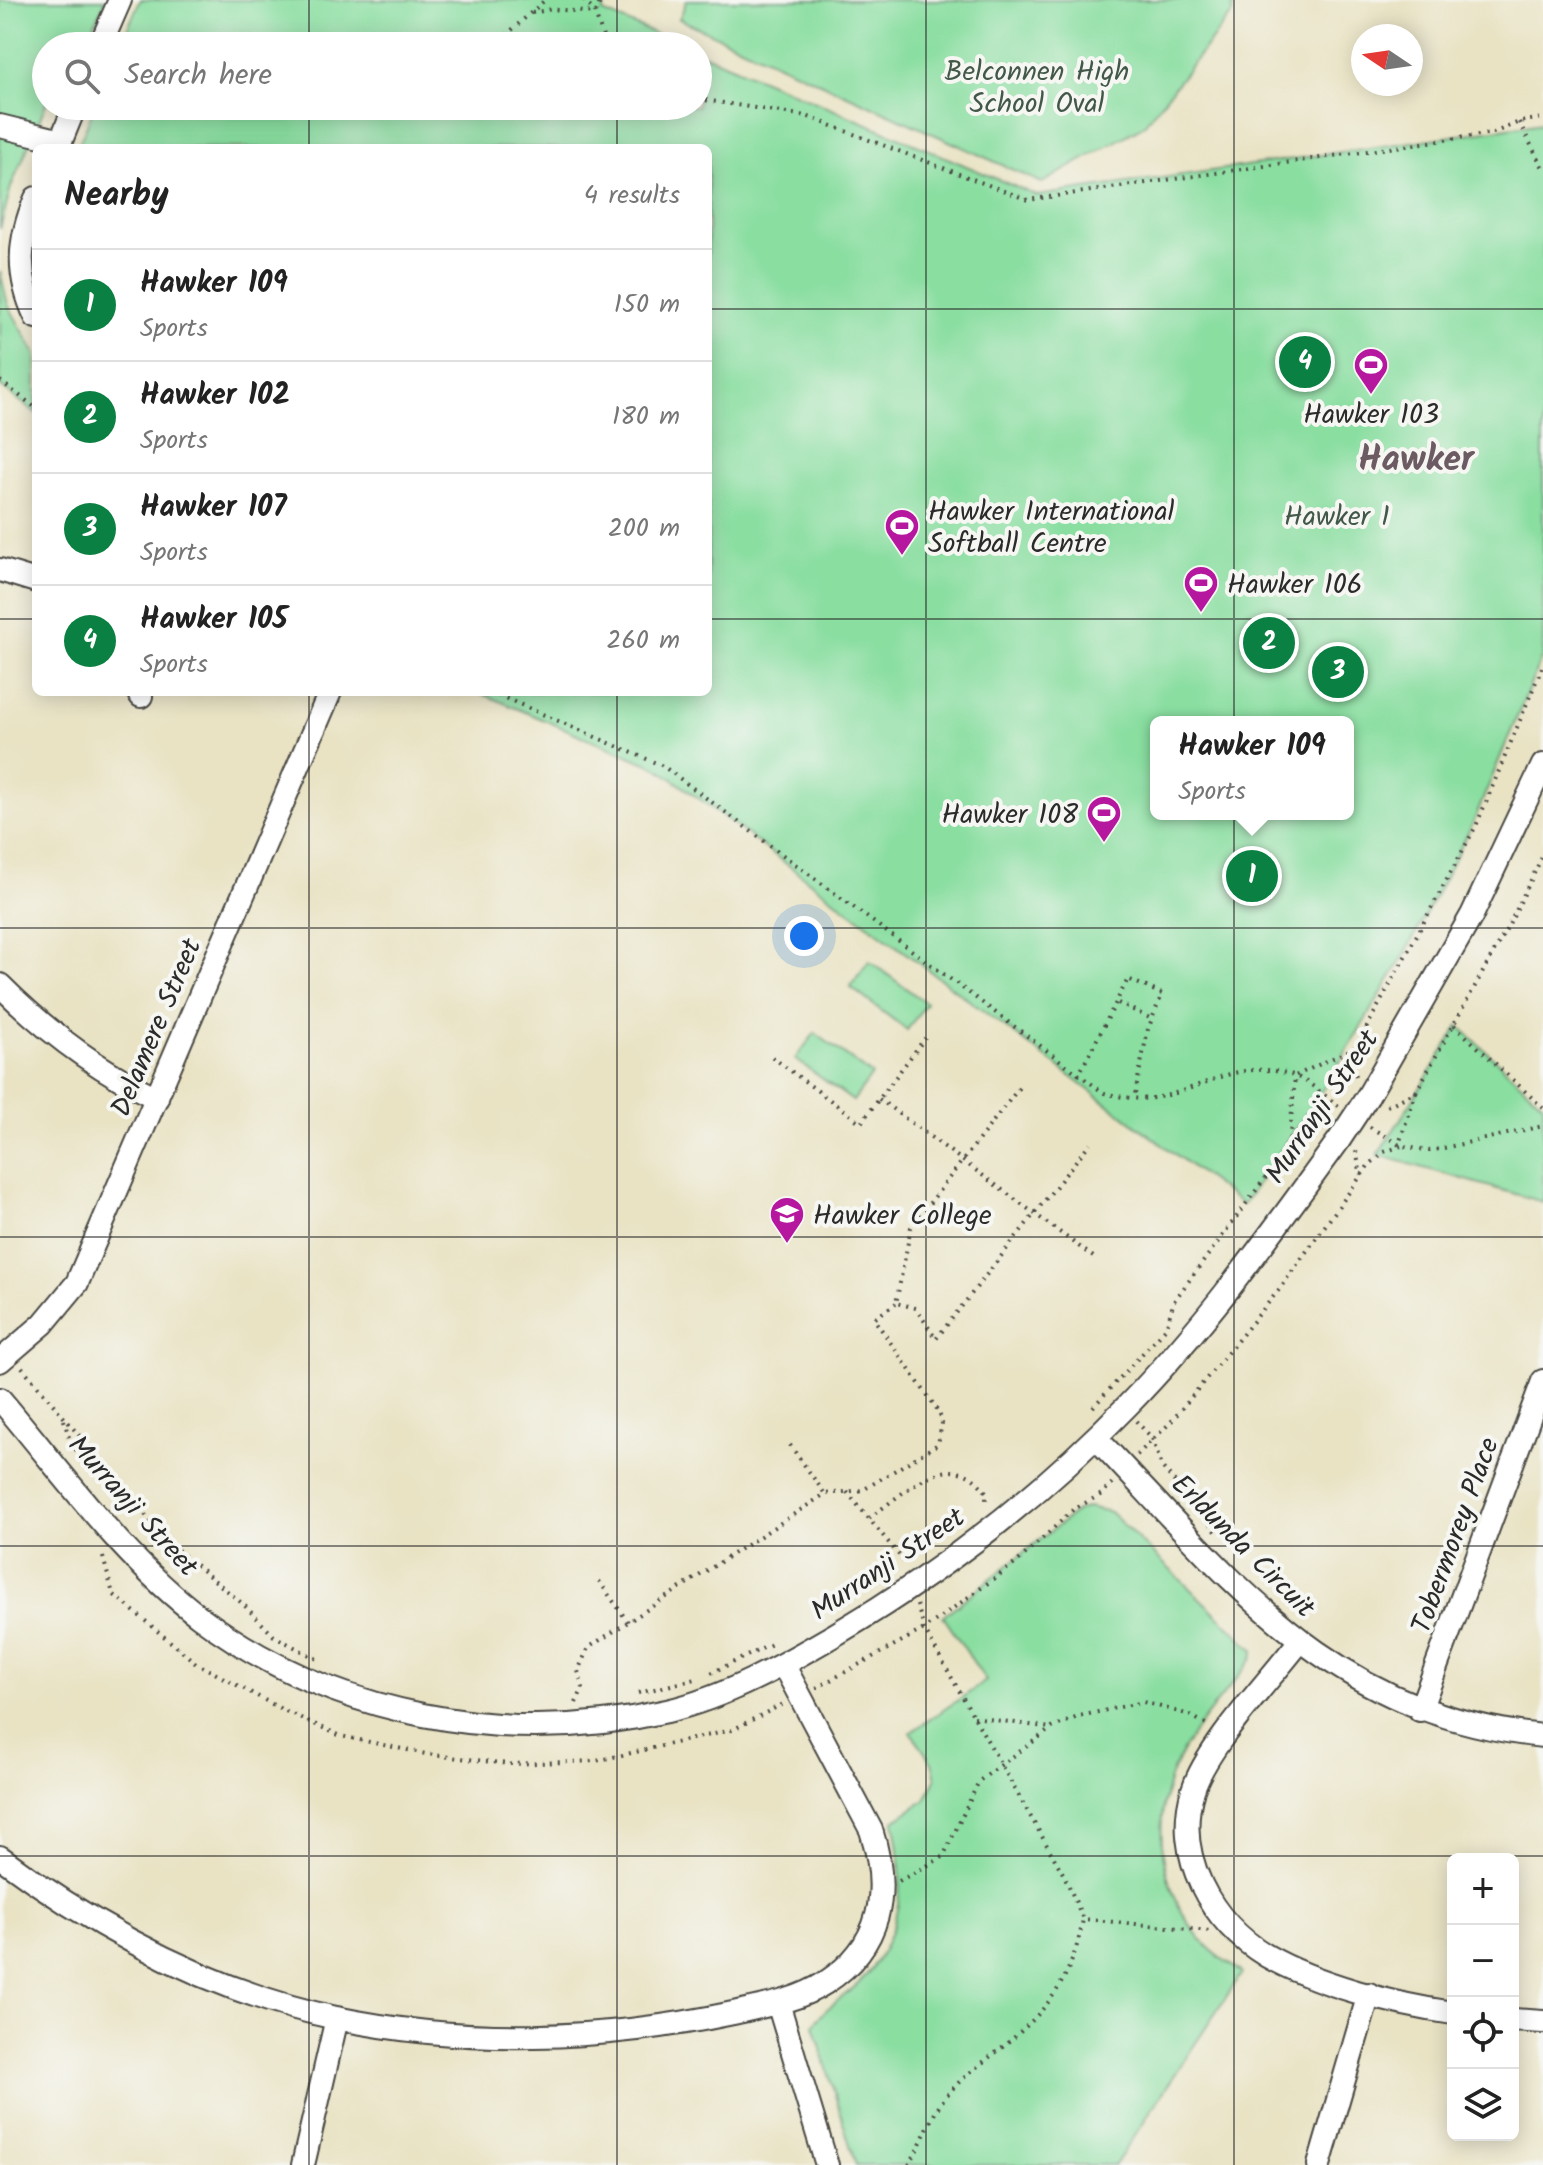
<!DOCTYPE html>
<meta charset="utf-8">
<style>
:root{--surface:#fff;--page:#f6f6f6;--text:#222;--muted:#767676;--line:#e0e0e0;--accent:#0b8043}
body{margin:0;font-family:Kalam,sans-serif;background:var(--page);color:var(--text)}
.controls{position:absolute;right:24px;bottom:24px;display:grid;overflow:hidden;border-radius:12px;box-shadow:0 4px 20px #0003}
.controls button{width:72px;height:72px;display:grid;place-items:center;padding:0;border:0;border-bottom:2px solid var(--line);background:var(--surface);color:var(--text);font:40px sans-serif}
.compass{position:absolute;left:1351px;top:24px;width:72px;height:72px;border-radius:50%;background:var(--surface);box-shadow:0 4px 20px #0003;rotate:283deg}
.you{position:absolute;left:804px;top:936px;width:28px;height:28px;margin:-20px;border:6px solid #fff;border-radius:50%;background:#1a73e8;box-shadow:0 0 0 12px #1a73e833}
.badge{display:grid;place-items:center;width:52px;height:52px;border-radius:50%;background:var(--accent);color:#fff;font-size:26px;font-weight:700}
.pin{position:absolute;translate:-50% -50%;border:4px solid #fff;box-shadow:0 2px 8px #0006}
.popup{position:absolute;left:1150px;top:716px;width:204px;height:104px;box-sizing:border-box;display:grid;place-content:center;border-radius:12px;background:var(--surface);filter:drop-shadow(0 2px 6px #0005);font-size:26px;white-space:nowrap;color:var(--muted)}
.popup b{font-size:30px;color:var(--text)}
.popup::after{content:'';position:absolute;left:50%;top:100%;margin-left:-16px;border:16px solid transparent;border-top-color:var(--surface)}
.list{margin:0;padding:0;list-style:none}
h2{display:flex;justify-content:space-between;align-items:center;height:104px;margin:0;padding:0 32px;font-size:34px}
h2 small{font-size:26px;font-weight:400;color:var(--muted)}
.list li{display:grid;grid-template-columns:52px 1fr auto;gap:24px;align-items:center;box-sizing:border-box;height:112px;padding:0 32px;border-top:2px solid var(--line)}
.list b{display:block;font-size:30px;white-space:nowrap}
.list p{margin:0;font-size:26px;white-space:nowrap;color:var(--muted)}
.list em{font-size:26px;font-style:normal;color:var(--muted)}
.icon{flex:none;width:44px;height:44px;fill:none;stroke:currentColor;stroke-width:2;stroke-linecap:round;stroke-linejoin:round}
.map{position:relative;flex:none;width:1543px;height:2165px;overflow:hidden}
.search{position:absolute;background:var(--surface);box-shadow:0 4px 20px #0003;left:32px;top:32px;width:680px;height:88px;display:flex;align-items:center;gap:20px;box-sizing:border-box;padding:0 28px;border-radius:44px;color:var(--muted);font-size:30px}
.panel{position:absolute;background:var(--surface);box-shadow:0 4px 20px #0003;left:32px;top:144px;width:680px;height:552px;border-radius:12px}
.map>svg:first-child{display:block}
.green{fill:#89dea0;stroke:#5a8466;stroke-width:2;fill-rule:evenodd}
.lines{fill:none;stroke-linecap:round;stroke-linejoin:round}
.minor-casing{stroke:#484742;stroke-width:26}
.path{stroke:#484742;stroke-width:4;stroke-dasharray:2 6;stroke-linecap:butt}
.minor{stroke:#fff;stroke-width:22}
.minor-bridge-casing{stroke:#484742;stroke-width:26;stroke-linecap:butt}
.minor-bridge{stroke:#fff;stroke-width:22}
.grid{fill:none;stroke:#2b2b2b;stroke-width:2;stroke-opacity:0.55}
.labels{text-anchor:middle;stroke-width:8;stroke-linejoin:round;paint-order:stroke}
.park-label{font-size:28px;fill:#425848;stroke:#f6f6f2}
.poi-label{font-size:28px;fill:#2b2b2b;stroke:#f6f6f2;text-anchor:start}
.street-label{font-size:28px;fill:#2b2b2b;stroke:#f6f6f2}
.district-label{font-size:36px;font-weight:bold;fill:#6c5b62;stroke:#f6f6f2}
</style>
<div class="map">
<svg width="1543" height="2165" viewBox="0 0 1543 2165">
<rect width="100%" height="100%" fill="#f6f6f2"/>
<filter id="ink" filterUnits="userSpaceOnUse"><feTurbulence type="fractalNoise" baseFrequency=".0125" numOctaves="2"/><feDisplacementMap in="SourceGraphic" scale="16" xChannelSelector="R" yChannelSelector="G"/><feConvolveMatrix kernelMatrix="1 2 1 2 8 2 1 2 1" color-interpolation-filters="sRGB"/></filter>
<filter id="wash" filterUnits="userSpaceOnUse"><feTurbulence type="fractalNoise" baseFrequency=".006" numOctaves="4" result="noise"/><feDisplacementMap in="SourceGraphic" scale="32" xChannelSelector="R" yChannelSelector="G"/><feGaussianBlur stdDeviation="1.8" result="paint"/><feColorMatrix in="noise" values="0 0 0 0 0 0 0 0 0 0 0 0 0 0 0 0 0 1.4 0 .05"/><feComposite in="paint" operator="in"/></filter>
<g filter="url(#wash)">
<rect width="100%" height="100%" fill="#e9e3c4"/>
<path class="green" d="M 0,0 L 105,0 L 85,46 L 46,46 L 46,104 L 11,187 L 0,229 Z
M 140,0 L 607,0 L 603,12 L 684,46 L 120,46 Z
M 687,0 L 1233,0 L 1232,14 L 1143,126 L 1042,183 L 679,19 Z
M 698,52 L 1037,196 L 1543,123 L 1543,654 L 1474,821 L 1405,954 L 1328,1082 L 1243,1205 L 658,768 L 478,692 L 708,692 L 708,148 L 77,148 L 95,106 L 698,106 ZM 1156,722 L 1348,722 L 1348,814 L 1156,814 Z
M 0,271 L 8,305 L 36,354 L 36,413 L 0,386 Z
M 869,961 L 926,1003 L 907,1030 L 850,987 Z
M 1459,1026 L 1543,1104 L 1543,1202 L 1378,1155 Z
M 815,1033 L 872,1075 L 853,1101 L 795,1059 Z
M 1088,1507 L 1110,1512 L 1254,1650 L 1252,1659 C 1227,1691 1198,1722 1179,1758 C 1147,1817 1160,1899 1208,1947 C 1218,1957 1231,1965 1242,1973 L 1115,2165 L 856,2165 L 814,2025 C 823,2008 845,1997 859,1983 C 902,1939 907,1878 894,1821 L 925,1800 L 936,1779 L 932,1763 L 911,1732 L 986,1681 L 943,1616 L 1077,1511 Z"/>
</g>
<g filter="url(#ink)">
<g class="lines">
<defs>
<path id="minor" d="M 100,46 L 120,0
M 0,126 L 61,141
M 58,148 L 75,106
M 36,198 C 18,240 16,275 36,317
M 0,570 L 36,581
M 138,692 L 141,696
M 0,985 C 47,1032 97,1070 157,1098
M 1368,1096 L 1472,915 L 1543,765
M 0,1361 L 43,1324 L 77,1283 L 330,692
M 0,1399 C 63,1473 122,1558 200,1617 C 333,1716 506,1748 667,1711 C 727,1697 783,1665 836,1634 C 943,1571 1041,1495 1128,1405 C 1207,1324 1273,1231 1339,1140
M 1096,1438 C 1234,1582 1330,1714 1543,1736
M 1299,1642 C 1270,1680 1206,1747 1193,1790 C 1173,1855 1211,1923 1267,1956 C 1316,1984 1396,2005 1453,2013
M 1420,1710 L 1543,1381
M 0,1857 C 100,1931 213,1992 336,2018 C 465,2045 604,2041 733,2013 C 764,2006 797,2001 825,1983 C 882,1946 891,1892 871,1830 L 783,1664
M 778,2003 L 827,2165
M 1513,2020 L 1543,2022
M 303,2165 L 337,2018
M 1319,2165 L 1369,1994"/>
</defs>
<use href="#minor" class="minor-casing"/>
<path class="path" d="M 584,0 L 595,13 L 606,46
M 532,13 L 552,9 L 595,13 L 601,0
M 494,46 L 545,0
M 698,99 L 806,116 L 1028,200 L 1493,133 L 1519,122 L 1543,118
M 290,106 L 357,114 L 406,106
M 1519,122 L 1543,168
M 0,381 L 36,408
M 491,692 L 663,766 L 1104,1093 C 1121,1097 1136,1100 1153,1098 C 1204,1091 1234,1057 1293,1075 C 1309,1081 1326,1097 1340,1107
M 1118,1003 L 1152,1019
M 1454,1025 L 1543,1108
M 1350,1051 L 1356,1076
M 772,1057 L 861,1123 L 925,1038
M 1078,1076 L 1128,979 L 1162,994 L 1148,1029 L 1134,1099
M 1019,1088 L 911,1227 L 896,1303 L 916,1308 L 936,1339 L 1090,1143
M 1416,1092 L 1509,925 L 1543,855
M 879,1099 L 1096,1259
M 1387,1106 L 1416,1092 L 1399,1144
M 1370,1127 L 1401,1146 L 1430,1151 L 1543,1126
M 1289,1146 L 1313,1138
M 1356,1151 L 1361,1175
M 22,1367 L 168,1542 L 243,1604 L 274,1636 L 317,1659
M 1093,1407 L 1166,1328 L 1174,1301 L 1289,1146 L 1295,1076 L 1356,1047 L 1476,826 L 1543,665
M 64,1420 L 72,1448 L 96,1458
M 1136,1421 L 1152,1438 L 1162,1467 L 1219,1535
M 790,1445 L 825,1494
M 1137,1455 L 1170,1423 L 1278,1291 L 1368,1166 L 1384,1152 L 1401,1146
M 847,1492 L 908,1566
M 869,1518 C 907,1492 950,1443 986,1492 L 986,1505
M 103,1557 L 113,1594 L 196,1663 L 283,1710 L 341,1736 L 426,1754 L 509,1764 L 596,1761 L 732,1730 L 783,1704
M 599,1581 L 628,1622
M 917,1605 L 924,1629 L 1065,1877 L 1083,1919 L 1210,1931
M 711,1673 L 776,1642
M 816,1688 L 924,1629 L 1016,1563 L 1074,1509 L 1102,1494 L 1113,1482
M 638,1693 L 696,1679
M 576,1703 L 583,1688 L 578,1671 L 588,1648 L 825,1494 L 863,1490 L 938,1444 L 942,1423 L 939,1412 L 874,1319 L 896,1303
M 974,1717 L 1051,1728
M 899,1881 L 943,1857 L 979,1781 L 1052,1728 L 1080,1716 L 1143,1702 L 1190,1715 L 1207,1725
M 909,2165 C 923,2142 930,2116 947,2095 C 962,2077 981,2064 999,2050 C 1047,2011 1072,1981 1083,1919"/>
<use href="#minor" class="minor"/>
<defs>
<path id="minor-bridge" d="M 1339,1140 L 1368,1096"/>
</defs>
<use href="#minor-bridge" class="minor-bridge-casing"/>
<use href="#minor-bridge" class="minor-bridge"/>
</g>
</g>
<path class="grid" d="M 309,0 L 309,46M 617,0 L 617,46M 926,0 L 926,2165M 1234,0 L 1234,2165M 309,106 L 309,148M 617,106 L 617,148M 0,309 L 36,309M 708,309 L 1543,309M 0,619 L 36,619M 708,619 L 1543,619M 309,692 L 309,2165M 617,692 L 617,2165M 0,928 L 1543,928M 0,1237 L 1543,1237M 0,1546 L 1543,1546M 0,1856 L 1543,1856"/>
<defs>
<symbol id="stadium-pin" viewBox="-11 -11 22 30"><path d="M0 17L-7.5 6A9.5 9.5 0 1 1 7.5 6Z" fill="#b5179e" stroke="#f6f6f2"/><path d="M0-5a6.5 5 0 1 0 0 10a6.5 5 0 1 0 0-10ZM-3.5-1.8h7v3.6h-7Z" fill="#fff"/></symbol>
<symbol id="school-pin" viewBox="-11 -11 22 30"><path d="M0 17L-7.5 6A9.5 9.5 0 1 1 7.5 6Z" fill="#b5179e" stroke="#f6f6f2"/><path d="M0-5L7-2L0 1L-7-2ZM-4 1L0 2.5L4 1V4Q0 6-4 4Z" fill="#fff"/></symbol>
</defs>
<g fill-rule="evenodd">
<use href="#stadium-pin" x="1351" y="345" width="40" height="54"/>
<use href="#stadium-pin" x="882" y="506" width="40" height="54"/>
<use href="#stadium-pin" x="1181" y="563" width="40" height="54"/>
<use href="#stadium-pin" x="1084" y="793" width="40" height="54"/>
<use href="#school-pin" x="767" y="1194" width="40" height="54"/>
</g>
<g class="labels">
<g class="park-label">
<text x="1037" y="80">Belconnen High<tspan x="1037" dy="32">School Oval</tspan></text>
<text x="1337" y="525">Hawker 1</text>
</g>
<g class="poi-label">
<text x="1371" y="423" text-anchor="middle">Hawker 103</text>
<text x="928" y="520">Hawker International<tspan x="928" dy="32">Softball Centre</tspan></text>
<text x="1227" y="593">Hawker 106</text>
<text x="1078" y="823" text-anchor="end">Hawker 108</text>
<text x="813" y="1224">Hawker College</text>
</g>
<g class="street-label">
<text transform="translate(155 1027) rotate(-67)" y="10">Delamere Street</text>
<text transform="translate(1321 1106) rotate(-56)" y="10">Murranji Street</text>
<text transform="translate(134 1505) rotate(48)" y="10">Murranji Street</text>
<text transform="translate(1454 1535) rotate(-70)" y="10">Tobermorey Place</text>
<text transform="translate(1244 1545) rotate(45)" y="10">Erldunda Circuit</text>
<text transform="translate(887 1563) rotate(-34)" y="10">Murranji Street</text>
</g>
<g class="district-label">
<text x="1416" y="470">Hawker</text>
</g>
</g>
</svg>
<div class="controls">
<button>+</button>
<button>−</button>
<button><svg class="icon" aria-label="locate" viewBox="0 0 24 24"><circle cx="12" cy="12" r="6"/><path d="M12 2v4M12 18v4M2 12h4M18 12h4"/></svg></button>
<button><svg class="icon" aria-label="layers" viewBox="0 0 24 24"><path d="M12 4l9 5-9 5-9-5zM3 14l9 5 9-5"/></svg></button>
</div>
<svg class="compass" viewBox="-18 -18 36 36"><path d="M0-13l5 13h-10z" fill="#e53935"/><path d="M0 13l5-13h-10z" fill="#767676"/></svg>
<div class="you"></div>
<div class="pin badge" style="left:1252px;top:876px">1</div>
<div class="popup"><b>Hawker 109</b>Sports</div>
<div class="pin badge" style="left:1269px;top:643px">2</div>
<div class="pin badge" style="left:1338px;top:672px">3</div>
<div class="pin badge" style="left:1305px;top:362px">4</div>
<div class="search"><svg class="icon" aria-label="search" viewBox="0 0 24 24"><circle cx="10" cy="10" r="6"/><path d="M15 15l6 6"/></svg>Search here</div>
<section class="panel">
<h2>Nearby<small>4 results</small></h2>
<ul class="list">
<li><span class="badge">1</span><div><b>Hawker 109</b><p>Sports</p></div><em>150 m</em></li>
<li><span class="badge">2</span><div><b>Hawker 102</b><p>Sports</p></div><em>180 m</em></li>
<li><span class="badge">3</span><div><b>Hawker 107</b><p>Sports</p></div><em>200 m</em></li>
<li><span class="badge">4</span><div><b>Hawker 105</b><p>Sports</p></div><em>260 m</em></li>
</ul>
</section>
</div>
